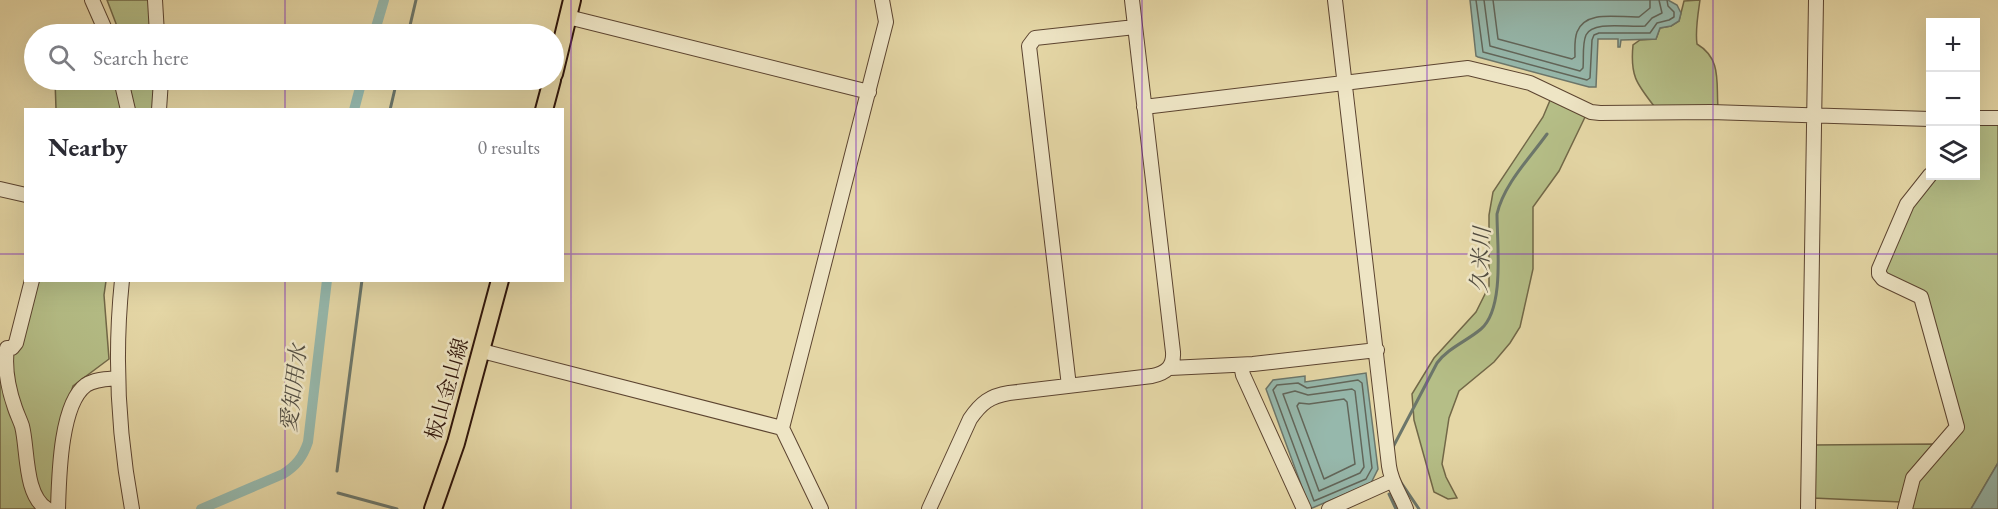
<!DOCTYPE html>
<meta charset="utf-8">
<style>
:root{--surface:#fff;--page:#f7f7f7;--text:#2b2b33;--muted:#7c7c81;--line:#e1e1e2}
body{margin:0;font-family:"EB Garamond","Noto Serif JP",serif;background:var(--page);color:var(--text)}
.controls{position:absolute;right:18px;top:18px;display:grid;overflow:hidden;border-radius:0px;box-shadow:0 6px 24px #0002}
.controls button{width:54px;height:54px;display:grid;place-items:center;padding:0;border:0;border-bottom:2px solid var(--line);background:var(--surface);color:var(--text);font:30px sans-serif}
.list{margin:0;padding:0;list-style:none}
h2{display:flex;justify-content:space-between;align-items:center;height:78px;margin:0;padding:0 24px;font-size:26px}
h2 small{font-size:20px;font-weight:400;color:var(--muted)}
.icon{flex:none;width:33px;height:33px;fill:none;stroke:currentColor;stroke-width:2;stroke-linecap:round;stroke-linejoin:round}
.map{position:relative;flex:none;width:1998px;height:509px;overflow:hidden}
.search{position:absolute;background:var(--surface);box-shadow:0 6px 24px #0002;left:24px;top:24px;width:540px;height:66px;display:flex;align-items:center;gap:15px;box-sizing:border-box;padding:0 21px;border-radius:33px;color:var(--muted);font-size:22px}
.panel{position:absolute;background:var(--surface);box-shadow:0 6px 24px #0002;left:24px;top:108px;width:540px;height:174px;border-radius:0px}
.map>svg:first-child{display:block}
.green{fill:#b5be87;stroke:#726848;stroke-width:1.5}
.water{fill:#96b8ac;stroke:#6c766a;stroke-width:1.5}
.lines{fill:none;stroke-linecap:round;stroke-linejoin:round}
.shore{stroke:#62665a;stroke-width:1.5}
.stream{stroke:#6c766a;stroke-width:3}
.canal{stroke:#96b8ac;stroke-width:10}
.minor-casing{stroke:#5c4430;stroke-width:16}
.major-casing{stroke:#2e1308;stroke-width:20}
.minor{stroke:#eee5c5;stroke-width:14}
.major{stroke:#e5d7a6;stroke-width:16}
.grid{fill:none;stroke:#7b2cbf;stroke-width:1.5;stroke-opacity:0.55}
.labels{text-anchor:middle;stroke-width:5;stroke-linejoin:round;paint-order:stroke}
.street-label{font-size:21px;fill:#2e1308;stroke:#eee5c5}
.water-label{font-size:22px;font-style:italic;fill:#524d41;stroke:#eee5c5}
</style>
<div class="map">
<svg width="1998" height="509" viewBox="0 0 1998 509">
<rect width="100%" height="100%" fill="#e5d7a6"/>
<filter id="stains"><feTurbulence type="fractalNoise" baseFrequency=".00333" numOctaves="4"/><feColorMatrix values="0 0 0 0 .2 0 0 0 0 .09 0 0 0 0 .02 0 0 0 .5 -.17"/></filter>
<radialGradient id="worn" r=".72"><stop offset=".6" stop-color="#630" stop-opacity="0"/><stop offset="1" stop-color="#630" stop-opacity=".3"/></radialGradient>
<path class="green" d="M 107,0 L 149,0 L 151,34 L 120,34 Z
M 1700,0 C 1698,14 1695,30 1697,44 C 1722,59 1716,82 1718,108 L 1654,106 C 1636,83 1630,75 1633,45 L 1640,40 L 1656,39 L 1660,28 L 1671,26 L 1679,21 L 1684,1 Z
M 55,80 L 155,80 L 153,109 L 56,109 Z
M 1551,98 L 1587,113 L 1559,171 L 1533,207 L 1533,269 L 1520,327 L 1510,343 L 1494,362 L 1459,391 L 1449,418 L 1442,464 L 1446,477 L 1457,498 L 1448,499 L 1434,492 L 1414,420 L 1412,394 L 1434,358 L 1476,312 L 1489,286 L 1489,215 L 1493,192 L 1543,117 Z
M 1976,122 L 1998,122 L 1998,463 L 1971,509 L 1909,509 L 1914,483 L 1962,427 L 1925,299 L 1885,276 L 1883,270 L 1913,204 L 1935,176 L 1976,176 Z
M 36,281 L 106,281 L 104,295 L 109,359 L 73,386 L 58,434 L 53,502 L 49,509 L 0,509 L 0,354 L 13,357 Z
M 1933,444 L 1908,473 L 1901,502 L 1813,498 L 1813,445 Z"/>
<path class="water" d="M 1470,0 L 1668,0 L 1677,5 L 1681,13 L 1679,21 L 1671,26 L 1660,28 L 1656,39 L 1621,40 L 1620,47 L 1618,47 L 1618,39 L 1598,39 L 1596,87 L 1589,87 L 1478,57 L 1476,56 Z
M 1366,373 L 1378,469 L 1371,483 L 1310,509 L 1266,389 L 1273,380 L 1305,376 L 1305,382 Z
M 1998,463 L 1998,509 L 1971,509 Z"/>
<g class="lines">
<path class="shore" d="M 1476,0 L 1483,52 L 1587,80 L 1590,78 L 1592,40 L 1594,35 L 1599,33 L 1650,33 L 1657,23 L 1669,20 L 1674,17 L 1674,12 L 1668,6 L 1667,0
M 1484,0 L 1490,46 L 1580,71 L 1583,68 C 1584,58 1582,44 1586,35 C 1593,20 1630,28 1645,26 L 1652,18 L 1662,13 L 1659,0
M 1493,0 L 1498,39 L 1572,59 L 1575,57 C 1575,49 1574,40 1577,32 C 1586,9 1620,18 1639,17 L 1650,8 L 1650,0
M 1358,380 L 1362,383 L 1372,468 L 1366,479 L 1314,501 L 1273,390 L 1277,385 L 1298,383 L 1307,388 Z
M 1352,389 L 1355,391 L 1364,467 L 1360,473 L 1319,491 L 1283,394 L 1295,391 L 1308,395 Z
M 1344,399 L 1347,402 L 1355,464 L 1324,479 L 1297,406 L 1299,403 L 1309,404 Z"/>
<path class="stream" d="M 408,34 L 416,0
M 390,110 L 397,80
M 1392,449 L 1437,363 C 1448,348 1467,341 1481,329 C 1505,308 1497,244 1497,214 C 1504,184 1529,159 1547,134
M 337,471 L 362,280
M 1398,478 L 1419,509
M 338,493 L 397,509
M 1389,494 L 1396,509"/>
<path class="canal" d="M 374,34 L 384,0
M 354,110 L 362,80
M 201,509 L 283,474 C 296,466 303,457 308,442 L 327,280"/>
<defs>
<path id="minor" d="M 92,0 L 107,34
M 155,0 L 157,34
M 1335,0 L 1389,466 C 1391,482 1400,494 1406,509
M 568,17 L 869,92
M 121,80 L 128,110
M 1144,107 L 1468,68 L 1530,83 L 1591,112 L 1600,113 L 1711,112 L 1930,119
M 159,110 L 161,80
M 1976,118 L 1998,118
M 0,189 L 26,195
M 32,280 L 16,343 L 12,348 L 7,348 C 4,369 8,388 15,408 C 17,414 20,420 22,426 C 28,449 24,495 47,509
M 122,280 C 114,357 118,433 132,509
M 482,351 L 782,428
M 1241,365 L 1243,375 L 1304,509
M 1170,368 L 1253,364 L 1377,350
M 1069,386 L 1029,46 L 1035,38 L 1135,27
M 58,509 C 59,478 60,404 86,385 C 95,379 108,379 118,378
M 821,509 L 782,428 L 886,22 L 882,0
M 929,509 L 970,419 C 981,403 990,396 1009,393 L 1152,376 C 1166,373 1174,367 1173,352 L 1132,0
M 1329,509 L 1391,481
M 1808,509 L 1816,0
M 1905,509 L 1913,478 L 1957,427 L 1921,297 L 1883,279 L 1879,274 L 1879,269 L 1907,204 L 1930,175"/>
<path id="major" d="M 554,74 L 572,0
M 544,110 L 552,80
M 433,509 L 456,443 L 500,280"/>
</defs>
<use href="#minor" class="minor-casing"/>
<use href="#major" class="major-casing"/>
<use href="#minor" class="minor"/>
<use href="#major" class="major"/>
</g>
<path class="grid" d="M 285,0 L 285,34M 571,0 L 571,509M 856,0 L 856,509M 1142,0 L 1142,509M 1427,0 L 1427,509M 1713,0 L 1713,509M 285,80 L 285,110M 0,254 L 26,254M 562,254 L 1998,254M 285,280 L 285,509"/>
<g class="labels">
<g class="street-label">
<text transform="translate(447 389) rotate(-74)" y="7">板山金山線</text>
</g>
<g class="water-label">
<text transform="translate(1480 260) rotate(-87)" y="8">久米川</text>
<text transform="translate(293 388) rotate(-83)" y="8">愛知用水</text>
</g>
</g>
<rect width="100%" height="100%" filter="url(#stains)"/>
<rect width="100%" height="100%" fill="url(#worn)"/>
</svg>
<div class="controls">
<button>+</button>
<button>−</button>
<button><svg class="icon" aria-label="layers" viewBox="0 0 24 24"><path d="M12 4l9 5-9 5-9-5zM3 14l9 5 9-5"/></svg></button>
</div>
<div class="search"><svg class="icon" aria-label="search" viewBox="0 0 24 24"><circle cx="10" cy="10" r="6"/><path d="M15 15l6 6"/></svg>Search here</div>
<section class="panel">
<h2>Nearby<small>0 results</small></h2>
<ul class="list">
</ul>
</section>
</div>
